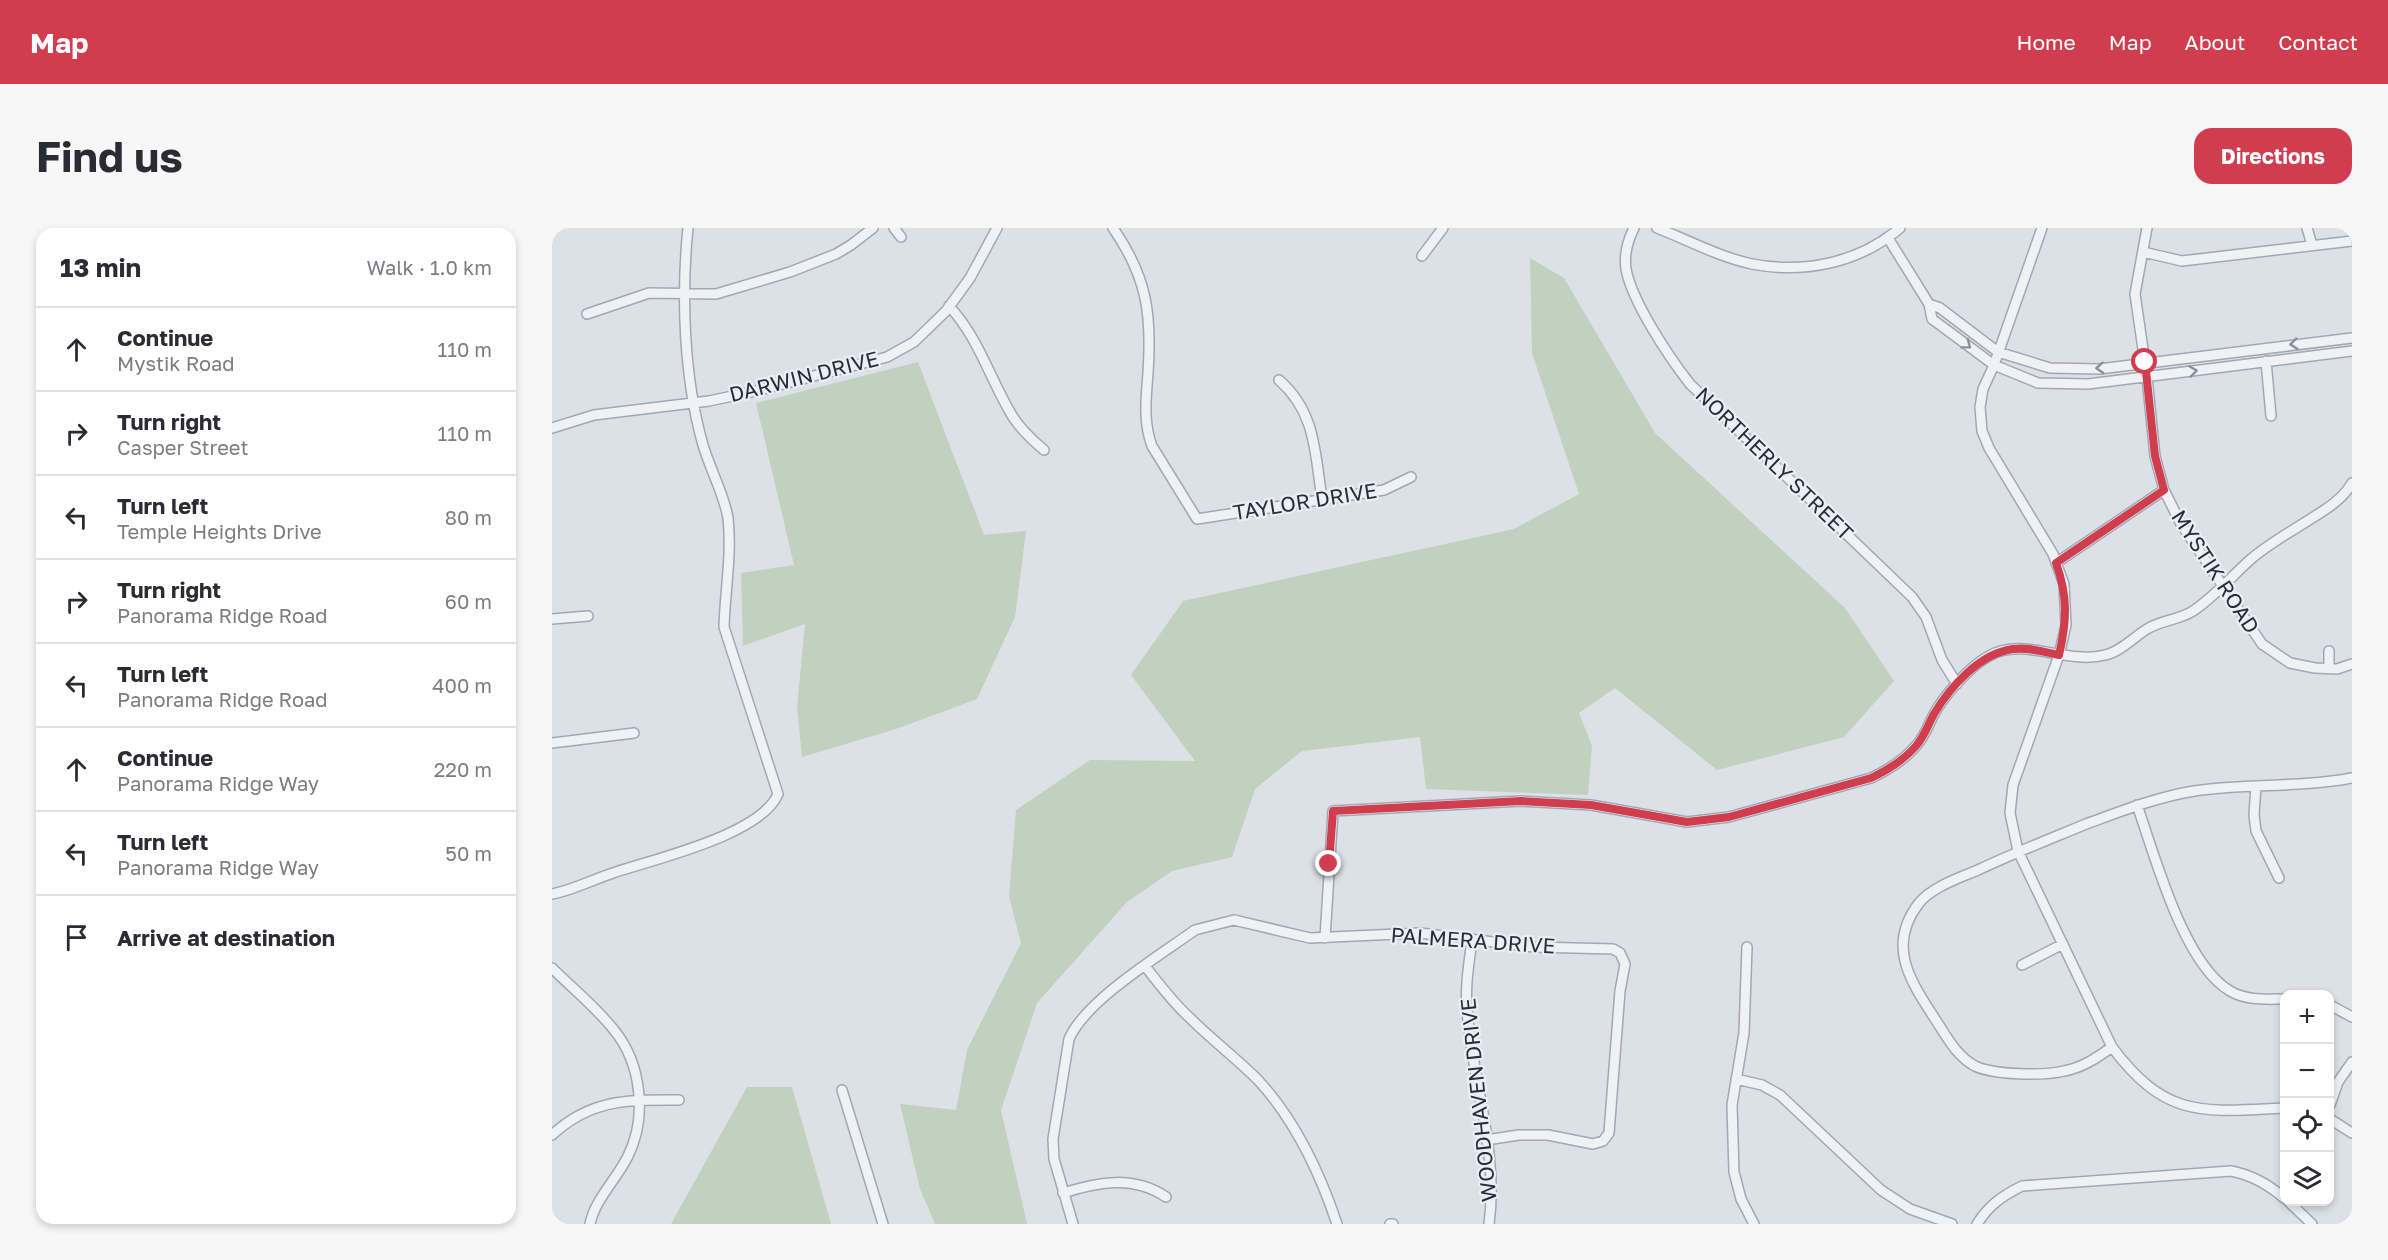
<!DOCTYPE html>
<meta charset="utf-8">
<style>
:root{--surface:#fff;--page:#f7f7f7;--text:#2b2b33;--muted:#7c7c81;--line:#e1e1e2;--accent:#d03d4e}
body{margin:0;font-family:"Golos Text",sans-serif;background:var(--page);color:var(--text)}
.controls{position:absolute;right:18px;bottom:18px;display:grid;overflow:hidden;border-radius:12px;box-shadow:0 3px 9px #0003}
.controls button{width:54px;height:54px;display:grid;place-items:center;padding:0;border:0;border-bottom:2px solid var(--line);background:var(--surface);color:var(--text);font:30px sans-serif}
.stop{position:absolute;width:18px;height:18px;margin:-14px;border:4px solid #d03d4e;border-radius:50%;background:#fff}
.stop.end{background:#d03d4e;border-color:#fff;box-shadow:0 2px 6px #0008}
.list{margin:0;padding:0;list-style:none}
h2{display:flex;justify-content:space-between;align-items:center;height:78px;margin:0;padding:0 24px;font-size:26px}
h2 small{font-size:20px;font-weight:400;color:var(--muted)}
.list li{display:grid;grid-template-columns:39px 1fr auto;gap:18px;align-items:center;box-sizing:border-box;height:84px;padding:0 24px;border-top:2px solid var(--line)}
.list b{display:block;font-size:22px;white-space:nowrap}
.list p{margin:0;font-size:20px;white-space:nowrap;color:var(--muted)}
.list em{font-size:20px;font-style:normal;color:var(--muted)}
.icon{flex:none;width:33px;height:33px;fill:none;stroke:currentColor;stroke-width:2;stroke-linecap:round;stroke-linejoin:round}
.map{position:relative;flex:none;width:1800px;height:996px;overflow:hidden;border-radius:18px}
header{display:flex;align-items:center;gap:36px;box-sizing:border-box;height:84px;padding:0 30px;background:var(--accent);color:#fff}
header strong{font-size:28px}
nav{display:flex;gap:33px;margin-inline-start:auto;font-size:21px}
.intro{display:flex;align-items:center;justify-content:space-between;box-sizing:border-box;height:144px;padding:0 36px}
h1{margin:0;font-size:42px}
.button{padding:15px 27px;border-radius:18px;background:var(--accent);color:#fff;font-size:21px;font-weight:700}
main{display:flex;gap:36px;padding:0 36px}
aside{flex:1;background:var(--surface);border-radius:18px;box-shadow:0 3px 9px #0003}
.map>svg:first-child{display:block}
.green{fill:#c1d1bd}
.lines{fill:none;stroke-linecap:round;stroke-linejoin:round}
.minor-casing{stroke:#a2a7b1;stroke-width:12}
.minor{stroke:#eff1f5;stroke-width:9}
.oneway{stroke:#8a8f99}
.route{stroke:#d03d4e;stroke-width:8}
.labels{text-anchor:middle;stroke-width:4.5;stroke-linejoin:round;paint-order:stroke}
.street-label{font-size:21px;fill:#262d3d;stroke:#ebeff4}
</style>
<header>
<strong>Map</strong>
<nav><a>Home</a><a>Map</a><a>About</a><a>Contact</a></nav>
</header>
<div class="intro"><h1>Find us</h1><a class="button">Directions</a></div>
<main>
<aside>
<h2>13 min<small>Walk · 1.0 km</small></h2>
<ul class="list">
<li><svg class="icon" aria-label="ahead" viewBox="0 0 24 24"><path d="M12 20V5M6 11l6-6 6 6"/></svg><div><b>Continue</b><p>Mystik Road</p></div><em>110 m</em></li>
<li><svg class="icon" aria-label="right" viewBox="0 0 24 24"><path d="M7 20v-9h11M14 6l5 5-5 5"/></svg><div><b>Turn right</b><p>Casper Street</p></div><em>110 m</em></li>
<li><svg class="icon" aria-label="left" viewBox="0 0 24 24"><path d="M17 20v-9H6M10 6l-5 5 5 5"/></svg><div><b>Turn left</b><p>Temple Heights Drive</p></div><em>80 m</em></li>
<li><svg class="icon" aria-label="right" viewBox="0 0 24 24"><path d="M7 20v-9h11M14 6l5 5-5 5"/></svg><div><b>Turn right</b><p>Panorama Ridge Road</p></div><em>60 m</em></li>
<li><svg class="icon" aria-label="left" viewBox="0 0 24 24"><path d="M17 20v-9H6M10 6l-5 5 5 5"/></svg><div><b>Turn left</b><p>Panorama Ridge Road</p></div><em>400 m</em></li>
<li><svg class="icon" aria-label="ahead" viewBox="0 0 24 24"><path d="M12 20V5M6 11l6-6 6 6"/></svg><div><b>Continue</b><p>Panorama Ridge Way</p></div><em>220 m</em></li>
<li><svg class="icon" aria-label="left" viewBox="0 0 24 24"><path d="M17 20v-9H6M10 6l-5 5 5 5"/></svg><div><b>Turn left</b><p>Panorama Ridge Way</p></div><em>50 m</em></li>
<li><svg class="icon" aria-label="arrive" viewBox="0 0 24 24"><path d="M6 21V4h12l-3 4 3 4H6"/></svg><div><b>Arrive at destination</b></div></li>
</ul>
</aside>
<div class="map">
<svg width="1800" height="996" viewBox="0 0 1800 996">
<rect width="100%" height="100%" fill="#dce0e7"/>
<path class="green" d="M 978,30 L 1012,50 L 1103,205 L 1293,380 L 1342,453 L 1292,509 L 1165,542 L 1063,460 L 1027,485 L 1040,518 L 1036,567 L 874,561 L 868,509 L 750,523 L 703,561 L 680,629 L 620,643 L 575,674 L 485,775 L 449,882 L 475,996 L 383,996 L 368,961 L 348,876 L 404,882 L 415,822 L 469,715 L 457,668 L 464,582 L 538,532 L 643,533 L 579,447 L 631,373 L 962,301 L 1027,266 L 980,125 Z
M 366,134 L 432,307 L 474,303 L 463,389 L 425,471 L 344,501 L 250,529 L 245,479 L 253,396 L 191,418 L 189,345 L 242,337 L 204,175 Z
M 195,859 L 240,859 L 279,996 L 119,996 Z"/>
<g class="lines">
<defs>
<path id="minor" d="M 342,0 L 349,9
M 561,0 C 595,49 600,86 596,145 C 594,170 591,194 600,218 L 645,291 L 832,262 L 859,249
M 1082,0 C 1076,12 1072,27 1074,41 C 1080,74 1117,129 1138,156 L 1360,369 L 1374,389 L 1390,432 L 1405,456
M 1105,0 C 1136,12 1167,29 1200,36 C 1252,46 1307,35 1348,0
M 1490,0 L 1442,137 L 1431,161 L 1428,179 L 1430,203 L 1437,220 L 1501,326 L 1512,356 L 1514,397 L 1507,427 L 1461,557 L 1458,585 L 1466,623 L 1560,819 C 1614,891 1651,884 1732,880
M 1595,0 L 1583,66 L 1595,149 L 1603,228 L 1612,262 L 1629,296 L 1710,416 L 1738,435 L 1763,440 L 1785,441 L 1800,436
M 1755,0 L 1760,17
M 1336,10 L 1377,76 L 1380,91 L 1442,137 L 1486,155 L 1536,156 L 1800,123
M 1591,24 L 1630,33 L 1800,13
M 870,28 L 891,0
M 1377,76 L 1388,80 L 1446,124 L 1498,140 L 1547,141 L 1800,110
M 397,78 C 426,109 437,148 458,184 C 466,199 479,211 492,222
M 35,86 L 97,65 L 164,66 L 238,44 L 284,26 L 299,17 L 321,0
M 1714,133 L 1719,188
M 727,152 C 764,184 763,226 770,271
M 0,200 L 42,187 L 157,173 L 204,163 L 335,129 L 362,114 L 394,83 L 418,50 L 445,0
M 1504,335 L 1612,262
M 0,391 L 36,388
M 1777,423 L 1777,440
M 0,515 L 82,505
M 1704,558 L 1702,587 L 1704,603 L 1727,650
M 1585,577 C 1603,628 1631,735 1678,763 C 1695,773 1715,771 1732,771
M 0,666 C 21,662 40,652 61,645 C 102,631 209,607 226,566 L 172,399 C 173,362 180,328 176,290 C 172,266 158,241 151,217 C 132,150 129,69 136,0
M 773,710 L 781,583 L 969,573 L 1039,577 L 1135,594 L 1177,589 L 1319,550 C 1336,542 1351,533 1363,519 C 1372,510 1376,498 1381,488 C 1392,467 1417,439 1437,428 C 1471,408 1514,437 1553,427 C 1568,424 1582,409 1595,401 C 1610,392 1627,392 1641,383 C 1662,369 1680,348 1699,331 C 1720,313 1747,299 1771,283 C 1782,276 1794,266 1800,255
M 920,712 C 917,735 913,757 915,781 C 920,852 947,924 937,996
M 1195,719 L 1192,805 L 1180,877 L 1182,944 L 1189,971 L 1202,996
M 1470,737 L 1511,716
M 593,738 C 607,756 621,775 638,790 C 660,812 684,830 706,852 C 743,892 768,945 785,996
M 0,740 C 20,760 44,779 62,802 C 90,836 95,890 76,928 C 65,951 43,971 38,996
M 1778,777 L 1800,789
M 1560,819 C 1546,829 1530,840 1512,843 C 1491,848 1442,847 1423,838 C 1405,828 1396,811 1385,794 C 1360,755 1333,719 1367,675 C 1380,659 1407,650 1426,642 C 1462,625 1498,611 1534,596 C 1570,583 1605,569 1642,563 C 1695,555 1748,560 1800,550
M 1184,851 L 1210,857 L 1228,867 L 1329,962 L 1358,981 L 1400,996
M 290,862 L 331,996
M 1778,877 L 1786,854 L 1800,834
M 1778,891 L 1800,905
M 0,907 C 40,870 77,872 127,872
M 511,965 C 546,954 581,947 614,969
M 1737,974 L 1760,996
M 521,996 L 502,931 L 501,911 L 517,811 C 534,772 607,728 643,702 L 682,692 L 758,710 L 868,705 L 982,719 L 1061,721 L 1068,725 L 1073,736 L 1068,763 L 1057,905 L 1051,913 L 1041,916 L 996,907 L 967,907 L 934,912
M 838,996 L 841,996
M 1425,996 C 1437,977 1450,968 1470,958 L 1679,943 C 1700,947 1716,956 1732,970"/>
</defs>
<use href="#minor" class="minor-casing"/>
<use href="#minor" class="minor"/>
</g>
<defs><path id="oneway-chevron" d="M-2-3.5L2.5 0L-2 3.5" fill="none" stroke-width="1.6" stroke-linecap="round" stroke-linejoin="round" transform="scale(1.5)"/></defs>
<g class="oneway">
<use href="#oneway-chevron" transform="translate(1742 116) rotate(174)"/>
<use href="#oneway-chevron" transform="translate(1415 117) rotate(37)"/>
<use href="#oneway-chevron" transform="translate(1548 140) rotate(176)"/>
<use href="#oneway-chevron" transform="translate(1641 143) rotate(-8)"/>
</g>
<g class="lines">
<path class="route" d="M 777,636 L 781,583 L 969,573 L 1039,577 L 1135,594 L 1177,589 L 1319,550 C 1336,542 1351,533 1364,518 C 1372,509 1376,497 1382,486 C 1398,459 1428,425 1461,421 C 1477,419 1492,424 1507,427 C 1515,393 1516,368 1504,335 L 1612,262 L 1603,228 L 1593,134"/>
</g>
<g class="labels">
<g class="street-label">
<text transform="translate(252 149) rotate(-14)" y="7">DARWIN DRIVE</text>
<text transform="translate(1222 236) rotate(44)" y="7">NORTHERLY STREET</text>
<text transform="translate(753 274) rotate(-9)" y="7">TAYLOR DRIVE</text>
<text transform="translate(1663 344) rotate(57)" y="7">MYSTIK ROAD</text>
<text transform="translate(921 713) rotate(4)" y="7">PALMERA DRIVE</text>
<text transform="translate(927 872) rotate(-96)" y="7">WOODHAVEN DRIVE</text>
</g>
</g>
</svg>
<div class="controls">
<button>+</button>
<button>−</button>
<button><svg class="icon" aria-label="locate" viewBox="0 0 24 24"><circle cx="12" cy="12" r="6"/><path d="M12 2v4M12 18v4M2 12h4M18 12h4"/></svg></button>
<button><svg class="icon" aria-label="layers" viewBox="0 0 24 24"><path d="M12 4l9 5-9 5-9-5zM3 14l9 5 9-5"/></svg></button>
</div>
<div class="stop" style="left:1593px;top:134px"></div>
<div class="stop end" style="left:777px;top:636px"></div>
</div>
</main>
